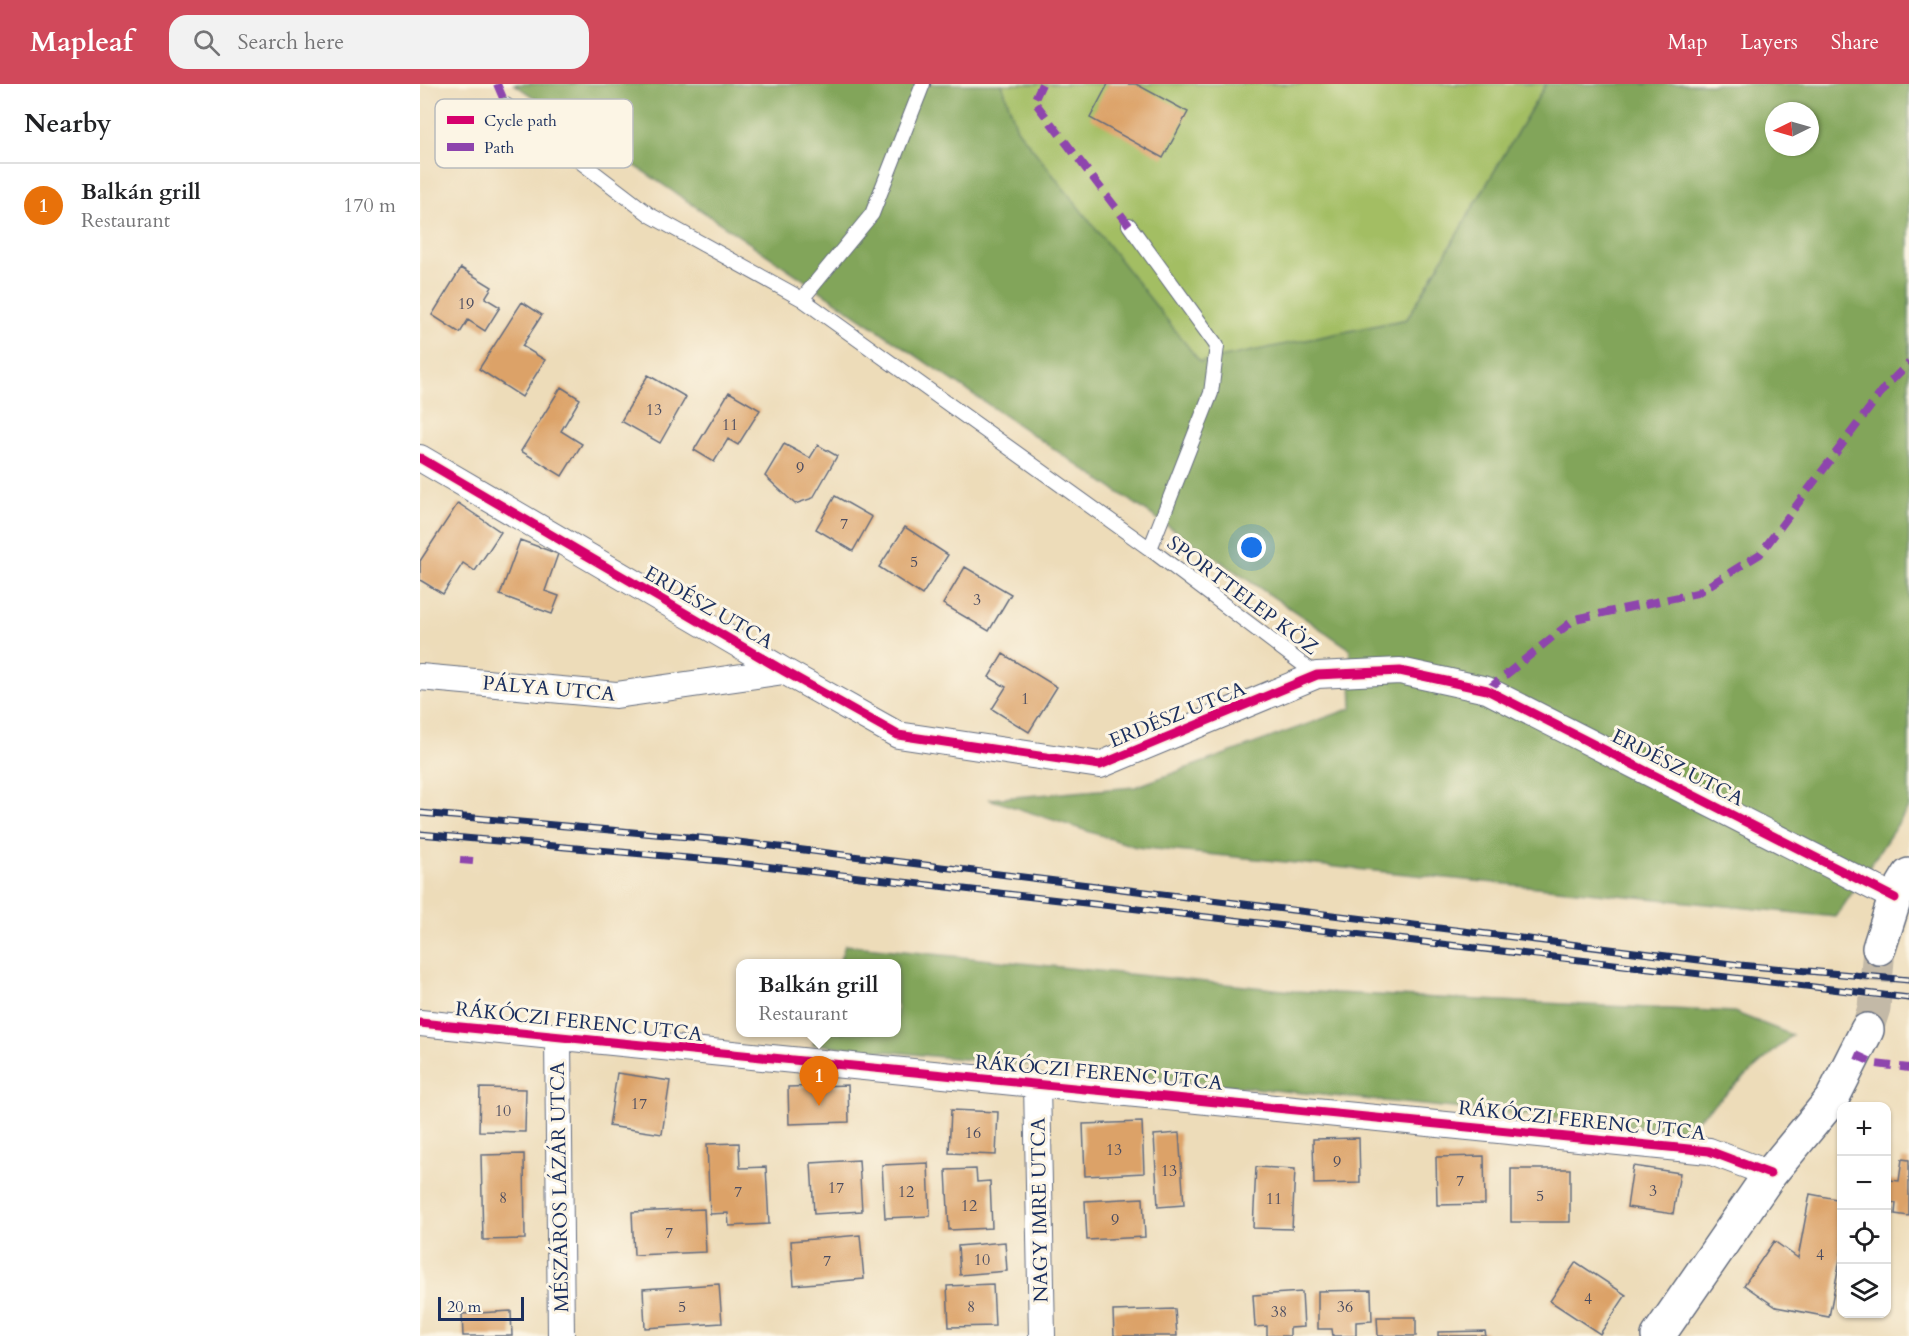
<!DOCTYPE html>
<meta charset="utf-8">
<style>
:root{--surface:#fff;--page:#f2f2f2;--text:#202124;--muted:#757577;--line:#e0e0e0;--accent:#d1495b}
body{margin:0;font-family:Cardo,serif;background:var(--page);color:var(--text)}
.controls{position:absolute;right:18px;bottom:18px;display:grid;overflow:hidden;border-radius:12px;box-shadow:0 2px 4px #0004}
.controls button{width:54px;height:54px;display:grid;place-items:center;padding:0;border:0;border-bottom:2px solid var(--line);background:var(--surface);color:var(--text);font:30px sans-serif}
.compass{position:absolute;left:1345px;top:18px;width:54px;height:54px;border-radius:50%;background:var(--surface);box-shadow:0 2px 4px #0004;rotate:265deg}
.scale{position:absolute;left:18px;bottom:15px;width:86px;box-sizing:border-box;padding-left:6px;border:3px solid #1b2f5e;border-top:0;font-size:16px;line-height:21px;white-space:nowrap;color:#1b2f5e;-webkit-text-stroke:4px #fcf5e5;paint-order:stroke}
.you{position:absolute;left:832px;top:464px;width:21px;height:21px;margin:-15px;border:4px solid #fff;border-radius:50%;background:#1a73e8;box-shadow:0 0 0 9px #1a73e833}
.badge{display:grid;place-items:center;width:39px;height:39px;border-radius:50%;background:var(--accent);color:#fff;font-size:20px;font-weight:700}
.pin{position:absolute;translate:-50% -50px;filter:drop-shadow(0 2px 3px #0008)}
.pin::after{content:'';position:absolute;top:32px;width:21px;height:18px;background:inherit;clip-path:polygon(0 0,100% 0,50% 100%)}
.popup{position:absolute;left:316px;top:875px;width:165px;height:78px;box-sizing:border-box;display:grid;place-content:center;border-radius:12px;background:var(--surface);filter:drop-shadow(0 2px 4px #0005);font-size:20px;white-space:nowrap;color:var(--muted)}
.popup b{font-size:22px;color:var(--text)}
.popup::after{content:'';position:absolute;left:50%;top:100%;margin-left:-12px;border:12px solid transparent;border-top-color:var(--surface)}
.list{margin:0;padding:0;list-style:none}
h2{display:flex;justify-content:space-between;align-items:center;height:78px;margin:0;padding:0 24px;font-size:26px}
h2 small{font-size:20px;font-weight:400;color:var(--muted)}
.list li{display:grid;grid-template-columns:39px 1fr auto;gap:18px;align-items:center;box-sizing:border-box;height:84px;padding:0 24px;border-top:2px solid var(--line)}
.list b{display:block;font-size:22px;white-space:nowrap}
.list p{margin:0;font-size:20px;white-space:nowrap;color:var(--muted)}
.list em{font-size:20px;font-style:normal;color:var(--muted)}
.icon{flex:none;width:33px;height:33px;fill:none;stroke:currentColor;stroke-width:2;stroke-linecap:round;stroke-linejoin:round}
.map{position:relative;flex:none;width:1489px;height:1252px;overflow:hidden}
header{display:flex;align-items:center;gap:36px;box-sizing:border-box;height:84px;padding:0 30px;background:var(--accent);color:#fff}
header strong{font-size:28px}
nav{display:flex;gap:33px;margin-inline-start:auto;font-size:21px}
.search{width:420px;height:54px;background:var(--page);display:flex;align-items:center;gap:15px;box-sizing:border-box;padding:0 21px;border-radius:18px;color:var(--muted);font-size:22px}
main{display:flex}
aside{flex:1;background:var(--surface)}
.map>svg:first-child{display:block}
.green{fill:#a3be64;stroke:#5f7661;stroke-width:1.5}
.forest{fill:#82a55a;stroke:#4e6a5c;stroke-width:1.5;fill-rule:evenodd}
.building{fill:#dca267}
.lines{fill:none;stroke-linecap:round;stroke-linejoin:round}
.tertiary-tunnel{stroke:#c3b9a7;stroke-width:33;stroke-dasharray:33 16;stroke-linecap:butt}
.service-casing{stroke:#646c7e;stroke-width:16}
.minor-casing{stroke:#646c7e;stroke-width:28}
.tertiary-casing{stroke:#646c7e;stroke-width:36}
.service{stroke:#fff;stroke-width:14}
.minor{stroke:#fff;stroke-width:26}
.tertiary{stroke:#fff;stroke-width:33}
.rail-casing{stroke:#1b2f5e;stroke-width:7}
.rail{stroke:#fcf5e5;stroke-width:4.5;stroke-dasharray:14;stroke-linecap:butt}
.quiet{stroke:#8e44ad;stroke-width:8;stroke-dasharray:15 8;stroke-linecap:butt}
.cycleway-casing{stroke:#fcf5e5;stroke-width:13}
.cycleway{stroke:#d6006c;stroke-width:9}
.labels{text-anchor:middle;stroke-width:6;stroke-linejoin:round;paint-order:stroke}
.number-label{font-size:16px;fill:#4b4c60}
.street-label{font-size:20px;fill:#1b2f5e;stroke:#fcf5e5}
.key{fill:#fcf5e5;stroke:#b8babc;stroke-width:1.5}
.key-label{font-size:16px;fill:#1b2f5e}
</style>
<header>
<strong>Mapleaf</strong>
<div class="search"><svg class="icon" aria-label="search" viewBox="0 0 24 24"><circle cx="10" cy="10" r="6"/><path d="M15 15l6 6"/></svg>Search here</div>
<nav><a>Map</a><a>Layers</a><a>Share</a></nav>
</header>
<main>
<aside>
<h2>Nearby<small></small></h2>
<ul class="list">
<li><span class="badge" style="background:#e8710a">1</span><div><b>Balkán grill</b><p>Restaurant</p></div><em>170 m</em></li>
</ul>
</aside>
<div class="map">
<svg width="1489" height="1252" viewBox="0 0 1489 1252">
<rect width="100%" height="100%" fill="#fcf5e5"/>
<filter id="ink" filterUnits="userSpaceOnUse"><feTurbulence type="fractalNoise" baseFrequency=".0167" numOctaves="2"/><feDisplacementMap in="SourceGraphic" scale="12" xChannelSelector="R" yChannelSelector="G"/><feConvolveMatrix kernelMatrix="1 2 1 2 8 2 1 2 1" color-interpolation-filters="sRGB"/></filter>
<filter id="wash" filterUnits="userSpaceOnUse"><feTurbulence type="fractalNoise" baseFrequency=".008" numOctaves="4" result="noise"/><feDisplacementMap in="SourceGraphic" scale="24" xChannelSelector="R" yChannelSelector="G"/><feGaussianBlur stdDeviation="1.35" result="paint"/><feColorMatrix in="noise" values="0 0 0 0 0 0 0 0 0 0 0 0 0 0 0 0 0 1.4 0 .05"/><feComposite in="paint" operator="in"/></filter>
<g filter="url(#wash)">
<rect width="100%" height="100%" fill="#eddcb9"/>
<path class="green" d="M 582,0 L 1126,0 L 987,235 L 779,279 L 597,45 Z"/>
<path class="forest" d="M 94,0 L 582,0 L 597,45 L 780,278 L 987,235 L 1126,0 L 1489,0 L 1489,723 L 1416,833 L 716,763 L 569,715 L 715,703 L 932,624 L 930,565 ZM 1354,27 L 1390,27 L 1390,63 L 1354,63 Z
M 425,861 L 873,907 L 1314,928 L 1372,951 L 1264,1047 L 393,960 L 397,949 L 477,948 L 477,880 L 419,879 Z"/>
<g id="blocks">
<path class="building" d="M 688,0 L 716,0 L 768,28 L 743,74 L 670,34 Z
M 41,184 L 72,203 L 65,214 L 80,223 L 65,247 L 48,236 L 40,249 L 12,231 Z
M 102,218 L 122,231 L 102,262 L 125,276 L 102,313 L 59,285 Z
M 228,291 L 266,313 L 240,359 L 201,337 Z
M 141,303 L 160,315 L 141,347 L 162,360 L 142,392 L 101,367 Z
M 309,308 L 340,326 L 318,361 L 308,355 L 294,378 L 274,366 Z
M 364,360 L 390,374 L 398,361 L 417,372 L 393,414 L 375,420 L 345,392 Z
M 415,412 L 452,433 L 433,467 L 396,445 Z
M 38,419 L 81,448 L 55,487 L 43,479 L 23,510 L 0,496 L 0,477 Z
M 485,443 L 528,471 L 502,511 L 459,483 Z
M 100,456 L 138,470 L 125,507 L 139,512 L 132,530 L 80,511 Z
M 545,483 L 591,510 L 569,547 L 523,520 Z
M 583,570 L 637,603 L 609,648 L 572,625 L 586,603 L 569,593 Z
M 197,989 L 250,997 L 242,1050 L 189,1042 Z
M 428,1001 L 429,1038 L 369,1040 L 368,1003 Z
M 60,1004 L 106,1005 L 105,1048 L 59,1047 Z
M 531,1026 L 578,1028 L 576,1071 L 529,1069 Z
M 722,1038 L 724,1089 L 665,1092 L 663,1040 Z
M 759,1049 L 764,1121 L 738,1123 L 734,1051 Z
M 939,1054 L 940,1099 L 894,1100 L 893,1055 Z
M 319,1059 L 320,1084 L 346,1083 L 349,1140 L 309,1142 L 308,1129 L 290,1130 L 287,1060 Z
M 104,1070 L 105,1155 L 63,1156 L 61,1071 Z
M 1064,1072 L 1065,1120 L 1017,1121 L 1016,1073 Z
M 1482,1075 L 1489,1076 L 1489,1132 L 1475,1130 L 1476,1119 L 1466,1118 L 1470,1096 L 1479,1097 Z
M 439,1076 L 442,1127 L 394,1130 L 391,1079 Z
M 508,1079 L 510,1132 L 465,1134 L 462,1081 Z
M 1213,1082 L 1260,1089 L 1253,1130 L 1207,1123 Z
M 836,1083 L 875,1085 L 872,1145 L 833,1144 Z
M 556,1085 L 557,1098 L 570,1097 L 572,1144 L 529,1146 L 526,1086 Z
M 1091,1085 L 1150,1085 L 1150,1138 L 1091,1138 Z
M 1390,1110 L 1422,1116 L 1422,1165 L 1409,1233 L 1356,1223 L 1324,1201 L 1354,1157 L 1378,1174 Z
M 723,1114 L 725,1153 L 667,1156 L 665,1117 Z
M 284,1125 L 286,1168 L 214,1171 L 212,1128 Z
M 440,1151 L 444,1195 L 374,1201 L 371,1157 Z
M 585,1158 L 587,1187 L 540,1191 L 538,1162 Z
M 1156,1178 L 1206,1211 L 1180,1250 L 1130,1217 Z
M 299,1200 L 302,1239 L 225,1244 L 223,1205 Z
M 573,1200 L 575,1242 L 529,1243 L 527,1202 Z
M 951,1206 L 952,1237 L 936,1238 L 936,1252 L 913,1252 L 912,1245 L 898,1245 L 898,1207 Z
M 882,1208 L 884,1243 L 870,1244 L 870,1252 L 847,1252 L 847,1242 L 835,1243 L 833,1211 Z
M 755,1225 L 757,1252 L 694,1252 L 693,1227 Z
M 91,1227 L 92,1252 L 43,1252 L 42,1230 Z
M 957,1233 L 996,1233 L 996,1252 L 958,1252 Z
M 1065,1247 L 1066,1252 L 1018,1252 L 1018,1248 Z"/>
</g>
</g>
<g filter="url(#ink)">
<use href="#blocks" fill-opacity="0" stroke="#646c7e" stroke-width="1.5"/>
<g class="lines">
<path class="tertiary-tunnel" d="M 1447,946 L 1454,924 L 1459,864"/>
<defs>
<path id="service" d="M 86,21 L 230,131 L 382,215 L 730,465
M 709,141 L 797,262 L 791,309 L 730,465 L 897,591
M 382,215 L 452,130 L 503,0"/>
<path id="minor" d="M 0,374 L 364,587 L 478,651 L 680,681 L 897,591 L 980,587 L 1067,606 L 1475,814
M 0,593 L 196,611 L 364,587
M 0,939 L 1289,1067 L 1350,1090
M 138,954 L 141,1252
M 617,1000 L 622,1252"/>
<path id="tertiary" d="M 1459,864 L 1475,814 L 1489,791
M 1238,1252 L 1350,1090 L 1412,1015 L 1447,946"/>
</defs>
<use href="#service" class="service-casing"/>
<use href="#minor" class="minor-casing"/>
<use href="#tertiary" class="tertiary-casing"/>
<use href="#service" class="service"/>
<use href="#minor" class="minor"/>
<use href="#tertiary" class="tertiary"/>
<defs>
<path id="rail" d="M 0,729 L 302,756 L 1320,881 L 1489,896
M 0,750 L 301,777 L 1489,914"/>
</defs>
<use href="#rail" class="rail-casing"/>
<use href="#rail" class="rail"/>
<path class="quiet" d="M 77,0 L 86,21
M 622,0 L 614,17 L 709,141
M 1067,606 L 1155,535 L 1277,509 L 1340,470 L 1466,302 L 1489,279
M 40,776 L 53,777
M 1436,971 L 1456,980 L 1489,984"/>
<defs>
<path id="cycleway" d="M 0,374 L 364,587 L 478,651 L 680,681 L 897,591 L 980,587 L 1067,606 L 1475,814
M 0,939 L 1289,1067 L 1350,1090"/>
</defs>
<use href="#cycleway" class="cycleway-casing"/>
<use href="#cycleway" class="cycleway"/>
</g>
</g>
<g class="labels">
<g class="number-label">
<text x="46" y="225">19</text>
<text x="234" y="331">13</text>
<text x="310" y="346">11</text>
<text x="380" y="389">9</text>
<text x="424" y="445">7</text>
<text x="494" y="483">5</text>
<text x="557" y="521">3</text>
<text x="605" y="620">1</text>
<text x="219" y="1025">17</text>
<text x="83" y="1032">10</text>
<text x="553" y="1054">16</text>
<text x="694" y="1071">13</text>
<text x="917" y="1083">9</text>
<text x="749" y="1092">13</text>
<text x="1040" y="1102">7</text>
<text x="416" y="1109">17</text>
<text x="1233" y="1112">3</text>
<text x="318" y="1113">7</text>
<text x="486" y="1113">12</text>
<text x="1120" y="1117">5</text>
<text x="83" y="1119">8</text>
<text x="854" y="1120">11</text>
<text x="549" y="1127">12</text>
<text x="695" y="1141">9</text>
<text x="249" y="1154">7</text>
<text x="1400" y="1176">4</text>
<text x="562" y="1181">10</text>
<text x="407" y="1182">7</text>
<text x="1168" y="1220">4</text>
<text x="262" y="1228">5</text>
<text x="551" y="1228">8</text>
<text x="925" y="1228">36</text>
<text x="859" y="1233">38</text>
</g>
<g class="street-label">
<text transform="translate(823 511) rotate(37)" y="7">SPORTTELEP KÖZ</text>
<text transform="translate(289 523) rotate(30)" y="7">ERDÉSZ UTCA</text>
<text transform="translate(129 604) rotate(5)" y="7">PÁLYA UTCA</text>
<text transform="translate(757 630) rotate(-22)" y="7">ERDÉSZ UTCA</text>
<text transform="translate(1258 683) rotate(27)" y="7">ERDÉSZ UTCA</text>
<text transform="translate(159 937) rotate(6)" y="7">RÁKÓCZI FERENC UTCA</text>
<text transform="translate(679 988) rotate(5)" y="7">RÁKÓCZI FERENC UTCA</text>
<text transform="translate(1162 1036) rotate(6)" y="7">RÁKÓCZI FERENC UTCA</text>
<text transform="translate(139 1103) rotate(-91)" y="7">MÉSZÁROS LÁZÁR UTCA</text>
<text transform="translate(619 1126) rotate(-91)" y="7">NAGY IMRE UTCA</text>
</g>
</g>
<rect x="15" y="15" width="198" height="69" rx="9" class="key"/>
<rect x="27" y="32" width="27" height="8" fill="#d6006c"/>
<rect x="27" y="59" width="27" height="8" fill="#8e44ad"/>
<g class="key-label">
<text x="64" y="42">Cycle path</text>
<text x="64" y="69">Path</text>
</g>
</svg>
<div class="controls">
<button>+</button>
<button>−</button>
<button><svg class="icon" aria-label="locate" viewBox="0 0 24 24"><circle cx="12" cy="12" r="6"/><path d="M12 2v4M12 18v4M2 12h4M18 12h4"/></svg></button>
<button><svg class="icon" aria-label="layers" viewBox="0 0 24 24"><path d="M12 4l9 5-9 5-9-5zM3 14l9 5 9-5"/></svg></button>
</div>
<svg class="compass" viewBox="-18 -18 36 36"><path d="M0-13l5 13h-10z" fill="#e53935"/><path d="M0 13l5-13h-10z" fill="#757577"/></svg>
<div class="scale">20 m</div>
<div class="you"></div>
<div class="pin badge" style="left:399px;top:1022px;background:#e8710a">1</div>
<div class="popup"><b>Balkán grill</b>Restaurant</div>
</div>
</main>
